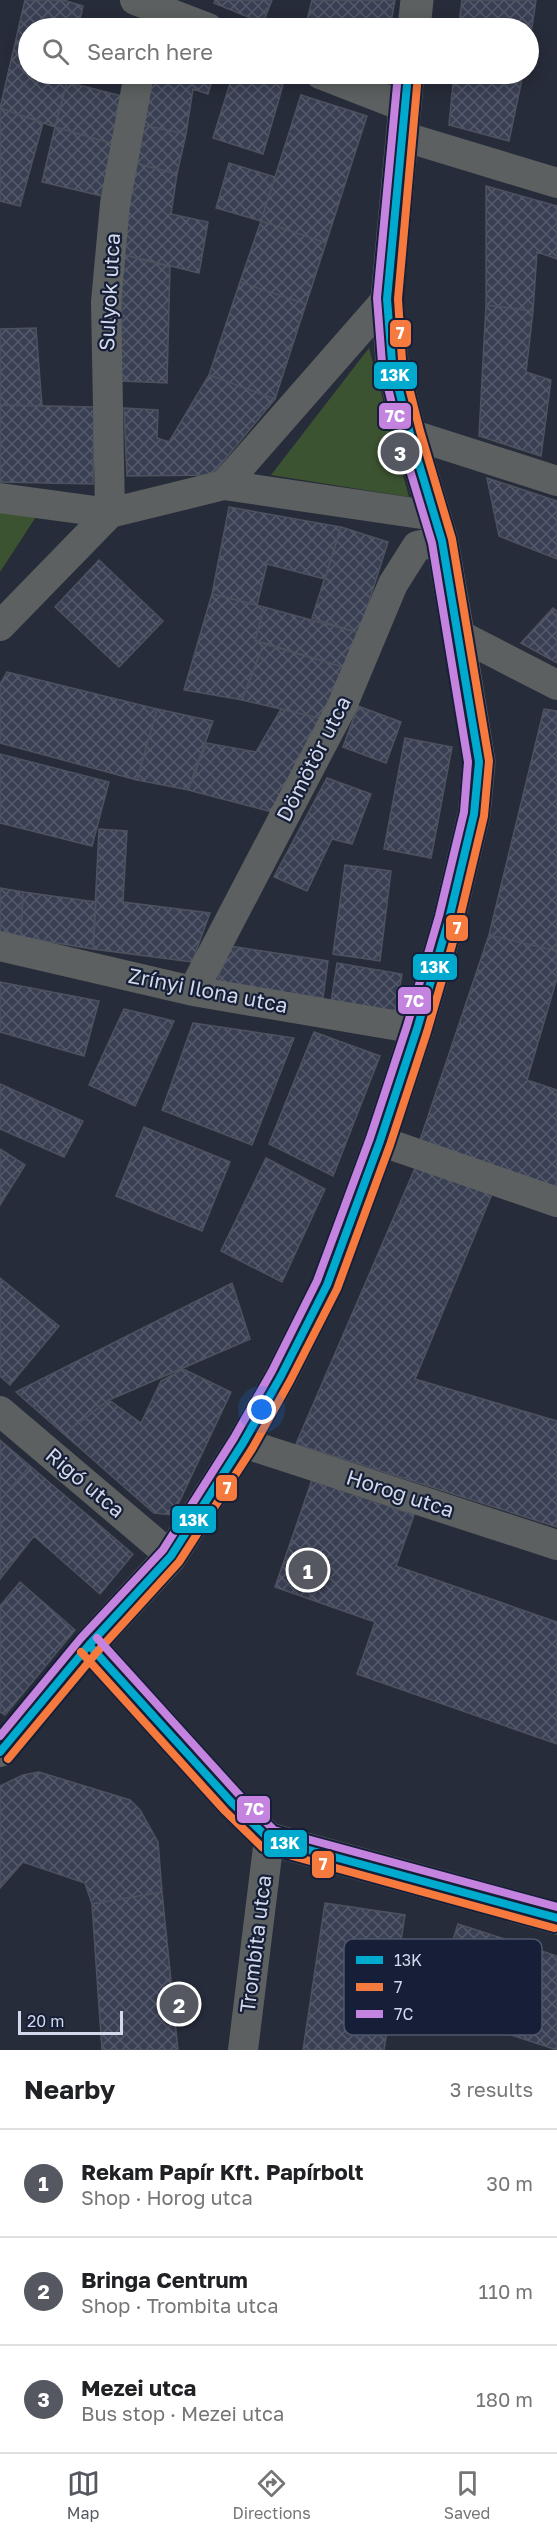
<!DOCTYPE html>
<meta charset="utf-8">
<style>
:root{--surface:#fff;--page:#f6f6f6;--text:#202124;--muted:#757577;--line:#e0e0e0;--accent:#555861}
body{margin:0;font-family:"Golos Text",sans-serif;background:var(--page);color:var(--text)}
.scale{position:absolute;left:18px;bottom:15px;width:105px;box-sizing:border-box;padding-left:6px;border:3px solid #d2d9ea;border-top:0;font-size:16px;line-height:21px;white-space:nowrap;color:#d2d9ea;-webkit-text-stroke:4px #161f37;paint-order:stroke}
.you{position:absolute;left:262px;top:1410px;width:21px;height:21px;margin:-15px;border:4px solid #fff;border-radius:50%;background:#1a73e8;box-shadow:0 0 0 9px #1a73e833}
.badge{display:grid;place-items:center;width:39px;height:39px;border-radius:50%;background:var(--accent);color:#fff;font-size:20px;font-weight:700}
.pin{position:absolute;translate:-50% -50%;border:3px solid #fff;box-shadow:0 2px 6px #0006}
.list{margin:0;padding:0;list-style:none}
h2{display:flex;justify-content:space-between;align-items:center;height:78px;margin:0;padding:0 24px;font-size:26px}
h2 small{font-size:20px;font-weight:400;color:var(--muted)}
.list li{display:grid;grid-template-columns:39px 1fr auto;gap:18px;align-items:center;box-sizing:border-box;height:108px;padding:0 24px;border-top:2px solid var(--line)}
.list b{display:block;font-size:22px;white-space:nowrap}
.list p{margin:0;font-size:20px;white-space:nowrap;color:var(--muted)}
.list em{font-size:20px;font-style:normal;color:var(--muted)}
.icon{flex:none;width:33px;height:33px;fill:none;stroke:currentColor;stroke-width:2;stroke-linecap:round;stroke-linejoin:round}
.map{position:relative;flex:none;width:557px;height:2050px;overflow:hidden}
.search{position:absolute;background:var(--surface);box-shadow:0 3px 15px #0003;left:18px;right:18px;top:18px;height:66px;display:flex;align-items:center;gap:15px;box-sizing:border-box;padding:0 21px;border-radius:33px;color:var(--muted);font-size:22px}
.sheet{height:402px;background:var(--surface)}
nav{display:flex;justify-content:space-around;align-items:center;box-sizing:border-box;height:84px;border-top:2px solid var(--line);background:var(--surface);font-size:16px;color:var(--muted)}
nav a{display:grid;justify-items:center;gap:3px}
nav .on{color:var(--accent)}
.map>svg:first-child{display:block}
.green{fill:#3c5331}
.building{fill:url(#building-cross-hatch);stroke:#4e525e;stroke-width:1.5}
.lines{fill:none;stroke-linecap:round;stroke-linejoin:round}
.minor{stroke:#5d6060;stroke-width:30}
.tertiary{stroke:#5d6060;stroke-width:33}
.bus-1-casing{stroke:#161f37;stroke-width:12}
.bus-2-casing{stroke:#161f37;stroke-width:12}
.bus-3-casing{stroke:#161f37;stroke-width:12}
.bus-1{stroke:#00a9ce;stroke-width:8}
.bus-2{stroke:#f6793e;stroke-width:8}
.bus-3{stroke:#c483df;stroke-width:8}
.labels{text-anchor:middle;stroke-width:4.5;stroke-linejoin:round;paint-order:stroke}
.street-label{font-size:21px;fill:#d2d9ea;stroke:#161f37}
.key{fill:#161f37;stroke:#4e576d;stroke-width:1.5}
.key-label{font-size:16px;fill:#d2d9ea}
.line-badge{stroke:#161f37;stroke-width:2}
.badge-label{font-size:16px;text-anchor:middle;font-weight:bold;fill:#fff}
</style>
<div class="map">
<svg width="557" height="2050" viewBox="0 0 557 2050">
<defs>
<pattern id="building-cross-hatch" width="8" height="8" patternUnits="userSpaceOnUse" patternTransform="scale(1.5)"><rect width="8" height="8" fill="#3a4053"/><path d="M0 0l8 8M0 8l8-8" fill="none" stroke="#565b6c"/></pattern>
</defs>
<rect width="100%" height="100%" fill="#272c3a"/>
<path class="green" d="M 369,348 L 409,497 L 271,475 Z
M 41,509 L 0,572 L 0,510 Z"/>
<path class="building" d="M 25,0 L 63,0 L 83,6 L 78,28 L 28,28 L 28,74 L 69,74 L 55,127 L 0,108 Z
M 215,0 L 272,0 L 263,23 L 214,3 Z
M 312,0 L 395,0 L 390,28 L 305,28 Z
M 462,0 L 536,0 L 529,47 L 528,28 L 474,28 L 459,23 Z
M 152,74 L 214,74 L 208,94 L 193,89 L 186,134 L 142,125 Z
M 233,74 L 248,74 L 283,85 L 263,154 L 213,138 Z
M 454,74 L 523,74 L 509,141 L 449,125 Z
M 67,82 L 122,96 L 114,144 L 55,127 Z
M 301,95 L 367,116 L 326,243 L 261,221 Z
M 0,108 L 43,123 L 20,206 L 0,201 Z
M 142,125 L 186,134 L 177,174 L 135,163 Z
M 55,127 L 114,144 L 102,196 L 42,182 Z
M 135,163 L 177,174 L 171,214 L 208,222 L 199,273 L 122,254 Z
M 229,163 L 275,177 L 261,221 L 216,208 Z
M 486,186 L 557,206 L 557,259 L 537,252 L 533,311 L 486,305 Z
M 261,221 L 326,243 L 306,304 L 240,282 Z
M 122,254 L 170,267 L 167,383 L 121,381 Z
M 240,282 L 306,304 L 275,399 L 209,375 Z
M 486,305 L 533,311 L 526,372 L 551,380 L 541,456 L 479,436 Z
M 36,328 L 42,406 L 0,405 L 0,329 Z
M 209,375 L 275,399 L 212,475 L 127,476 L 124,408 L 158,410 L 157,438 L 169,442 Z
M 0,405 L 94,407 L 93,484 L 0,482 Z
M 487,478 L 557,501 L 557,559 L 499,536 Z
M 229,507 L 341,527 L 325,579 L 267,564 L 257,605 L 212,594 Z
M 341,527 L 388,542 L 359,633 L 312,618 Z
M 99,560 L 163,621 L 119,667 L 55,607 Z
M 212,594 L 264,607 L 255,641 L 264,643 L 242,700 L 184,690 Z
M 264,607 L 359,633 L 346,668 L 255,641 Z
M 553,608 L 557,611 L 557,663 L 521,643 Z
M 264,643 L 346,668 L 323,719 L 242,700 Z
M 7,672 L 157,709 L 137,780 L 0,743 L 0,684 Z
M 358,706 L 401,722 L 386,763 L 343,747 Z
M 157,709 L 213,721 L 188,790 L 137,780 Z
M 281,709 L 323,719 L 272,812 L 188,790 L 207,743 L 256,752 Z
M 544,709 L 557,711 L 557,951 L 489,935 Z
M 405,738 L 452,747 L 431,858 L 384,849 Z
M 0,754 L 109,782 L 92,846 L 0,823 Z
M 327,778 L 371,794 L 352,844 L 332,839 L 307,891 L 274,877 Z
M 99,829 L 127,831 L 123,902 L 210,913 L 192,962 L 93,949 Z
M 345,865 L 391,871 L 380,961 L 333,954 Z
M 0,888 L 23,892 L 21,937 L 0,932 Z
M 23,892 L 96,902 L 93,949 L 21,937 Z
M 489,935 L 557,951 L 557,978 L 527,1080 L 557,1090 L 557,1187 L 419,1143 Z
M 230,946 L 328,961 L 323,998 L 216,983 Z
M 337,963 L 402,974 L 395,1012 L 331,1002 Z
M 0,982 L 99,1001 L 84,1056 L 0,1032 Z
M 124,1009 L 174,1021 L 135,1106 L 89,1085 Z
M 193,1023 L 294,1038 L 252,1145 L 162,1110 Z
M 314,1032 L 380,1056 L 333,1176 L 269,1144 Z
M 0,1084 L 83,1121 L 64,1157 L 0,1129 Z
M 144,1127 L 230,1162 L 202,1231 L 116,1196 Z
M 0,1149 L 25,1165 L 0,1205 Z
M 266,1158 L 325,1189 L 282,1282 L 221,1251 Z
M 416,1166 L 494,1189 L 415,1379 L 557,1421 L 557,1527 L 296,1444 Z
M 0,1278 L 59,1326 L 10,1385 L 0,1376 Z
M 232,1283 L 250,1339 L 109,1400 L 64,1434 L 16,1392 Z
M 183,1369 L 231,1392 L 173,1515 L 154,1513 L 64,1434 L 109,1400 L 141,1423 L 161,1381 Z
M 0,1440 L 30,1466 L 0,1500 Z
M 30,1466 L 133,1554 L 100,1594 L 34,1536 L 0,1579 L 0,1500 Z
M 312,1480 L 414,1515 L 396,1566 L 557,1622 L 557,1744 L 357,1674 L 375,1622 L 275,1587 Z
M 20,1582 L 75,1630 L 5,1715 L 0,1712 L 0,1606 Z
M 39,1772 L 130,1800 L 140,1810 L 158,1842 L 162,1892 L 92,1904 L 85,1883 L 23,1862 L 0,1888 L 0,1786 L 23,1775 Z
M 162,1892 L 178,2050 L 102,2050 L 92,1904 Z
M 325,1903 L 405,1915 L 384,2050 L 303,2050 Z
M 458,1924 L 557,1956 L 557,2050 L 431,2009 Z"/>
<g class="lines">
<path class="minor" d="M 135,0 L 208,28
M 320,74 L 405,107
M 402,136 L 557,183
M 410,434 L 557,481
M 224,485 L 387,299
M 0,498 L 110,513 L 224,485 L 435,516
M 110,513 L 106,302 L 115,204 L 139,74
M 0,626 L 110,513
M 458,634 L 557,685
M 0,946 L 193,991 L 417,1029
M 193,991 L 342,706 L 393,584 L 417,546 L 442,541
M 380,1141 L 557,1202
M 0,1411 L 171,1556
M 243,1443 L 557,1545
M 0,1752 L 89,1645
M 243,2050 L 269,1839"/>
<path class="tertiary" d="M 414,28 L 417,0
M 408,74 L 387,299 L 392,362 L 410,434 L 442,541 L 458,634 L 479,762 L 474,814 L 449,919 L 417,1029 L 380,1141 L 327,1285 L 281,1376 L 243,1443 L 171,1556 L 89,1645 L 233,1804 L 269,1839 L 557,1918"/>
<defs>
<path id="bus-1" d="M 89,1645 L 233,1804 L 269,1839 L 557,1918
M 0,1752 L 89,1645 L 171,1556 L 243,1443 L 281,1376 L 327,1285 L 380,1141 L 417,1029 L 449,919 L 474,814 L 479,762 L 442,541 L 410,434 L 392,362 L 387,299 L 408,74"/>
<path id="bus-2" d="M 81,1652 L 225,1811 L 263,1848 L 554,1928
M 8,1759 L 97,1652 L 179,1562 L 252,1449 L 290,1381 L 337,1289 L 390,1145 L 427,1032 L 459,921 L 484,816 L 489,761 L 452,539 L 420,431 L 402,360 L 398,299 L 418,75"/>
<path id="bus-3" d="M 97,1638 L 241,1797 L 274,1830 L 557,1907
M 0,1736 L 81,1638 L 163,1550 L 234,1438 L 272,1371 L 317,1281 L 370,1138 L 407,1026 L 439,916 L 464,812 L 468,762 L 432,543 L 400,437 L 382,363 L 377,298 L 398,74"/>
</defs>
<use href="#bus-1" class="bus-1-casing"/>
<use href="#bus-2" class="bus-2-casing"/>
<use href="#bus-3" class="bus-3-casing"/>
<use href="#bus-1" class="bus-1"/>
<use href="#bus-2" class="bus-2"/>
<use href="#bus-3" class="bus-3"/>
</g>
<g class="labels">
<g class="street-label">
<text transform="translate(110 292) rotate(-87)" y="7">Sulyok utca</text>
<text transform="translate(314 759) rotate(-63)" y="7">Dömötör utca</text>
<text transform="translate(208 991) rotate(11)" y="7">Zrínyi Ilona utca</text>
<text transform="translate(85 1483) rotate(40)" y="7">Rigó utca</text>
<text transform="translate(400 1494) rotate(18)" y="7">Horog utca</text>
<text transform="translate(256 1944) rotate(-83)" y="7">Trombita utca</text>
</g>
</g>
<rect x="344" y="1939" width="198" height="96" rx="9" class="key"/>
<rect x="356" y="1956" width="27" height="8" fill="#00a9ce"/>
<rect x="356" y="1983" width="27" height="8" fill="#f6793e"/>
<rect x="356" y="2010" width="27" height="8" fill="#c483df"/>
<g class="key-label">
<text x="394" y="1966">13K</text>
<text x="394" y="1993">7</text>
<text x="394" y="2020">7C</text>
</g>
<g class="line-badge">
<rect x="389" y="319" width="23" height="29" rx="6" fill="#f6793e"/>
<rect x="373" y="361" width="45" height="29" rx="6" fill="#00a9ce"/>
<rect x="378" y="402" width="34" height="28" rx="6" fill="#c483df"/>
<rect x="445" y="914" width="24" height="28" rx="6" fill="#f6793e"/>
<rect x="412" y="953" width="46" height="28" rx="6" fill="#00a9ce"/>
<rect x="397" y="986" width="35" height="29" rx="6" fill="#c483df"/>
<rect x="215" y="1474" width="23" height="28" rx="6" fill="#f6793e"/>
<rect x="171" y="1505" width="46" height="29" rx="6" fill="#00a9ce"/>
<rect x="236" y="1795" width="35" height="29" rx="6" fill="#c483df"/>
<rect x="263" y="1829" width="45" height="29" rx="6" fill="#00a9ce"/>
<rect x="311" y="1850" width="24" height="29" rx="6" fill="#f6793e"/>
</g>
<g class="badge-label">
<text x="400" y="339">7</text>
<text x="395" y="381">13K</text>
<text x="395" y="422">7C</text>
<text x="457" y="934">7</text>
<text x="435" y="973">13K</text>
<text x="414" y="1007">7C</text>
<text x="227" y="1494">7</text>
<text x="194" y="1526">13K</text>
<text x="254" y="1815">7C</text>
<text x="285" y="1849">13K</text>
<text x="323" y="1870">7</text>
</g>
</svg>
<div class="scale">20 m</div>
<div class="you"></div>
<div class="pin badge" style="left:308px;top:1570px">1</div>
<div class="pin badge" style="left:179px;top:2004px">2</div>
<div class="pin badge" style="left:400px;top:452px">3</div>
<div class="search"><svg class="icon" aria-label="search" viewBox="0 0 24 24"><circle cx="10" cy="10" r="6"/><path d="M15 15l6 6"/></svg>Search here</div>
</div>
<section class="sheet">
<h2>Nearby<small>3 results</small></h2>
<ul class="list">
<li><span class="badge">1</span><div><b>Rekam Papír Kft. Papírbolt</b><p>Shop · Horog utca</p></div><em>30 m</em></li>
<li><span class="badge">2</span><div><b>Bringa Centrum</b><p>Shop · Trombita utca</p></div><em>110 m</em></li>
<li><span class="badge">3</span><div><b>Mezei utca</b><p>Bus stop · Mezei utca</p></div><em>180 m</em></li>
</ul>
</section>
<nav>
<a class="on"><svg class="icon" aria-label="map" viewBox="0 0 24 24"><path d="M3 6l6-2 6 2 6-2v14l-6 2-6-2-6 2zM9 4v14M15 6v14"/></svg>Map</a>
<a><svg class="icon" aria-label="directions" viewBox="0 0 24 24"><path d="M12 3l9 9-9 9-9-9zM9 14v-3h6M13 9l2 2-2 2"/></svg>Directions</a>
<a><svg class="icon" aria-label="saved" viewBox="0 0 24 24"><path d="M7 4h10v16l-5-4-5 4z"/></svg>Saved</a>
</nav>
